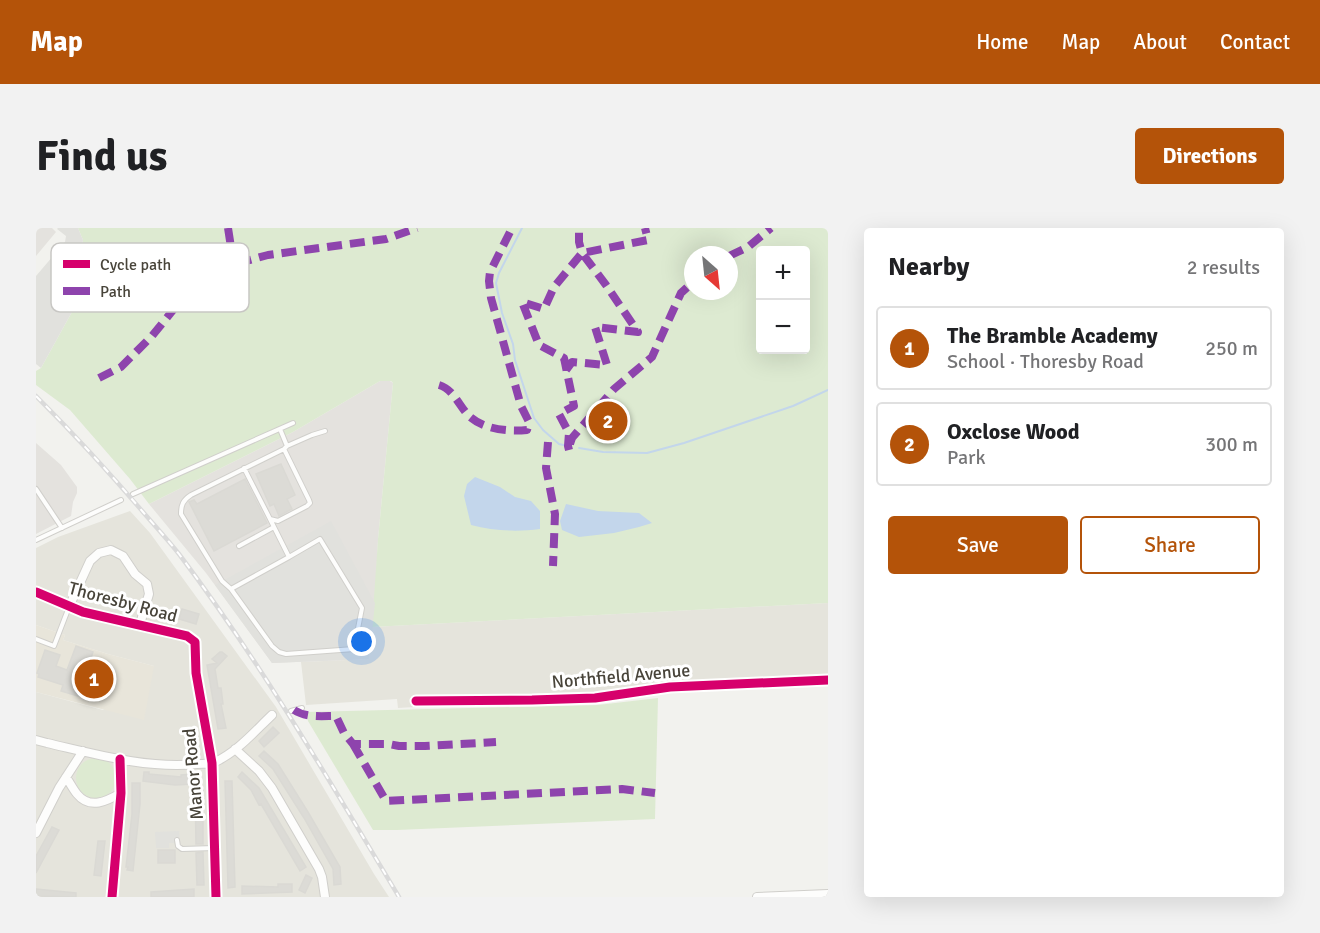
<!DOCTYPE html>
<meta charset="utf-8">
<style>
:root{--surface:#fff;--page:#f2f2f2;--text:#202124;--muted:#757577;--line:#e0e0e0;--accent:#b45309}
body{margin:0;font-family:Signika,sans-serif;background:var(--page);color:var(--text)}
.controls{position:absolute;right:18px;top:18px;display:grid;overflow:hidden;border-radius:6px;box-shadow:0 6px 24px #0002}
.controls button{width:54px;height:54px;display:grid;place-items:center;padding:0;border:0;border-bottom:2px solid var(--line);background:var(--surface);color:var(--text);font:30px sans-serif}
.compass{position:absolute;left:648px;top:18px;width:54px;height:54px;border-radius:50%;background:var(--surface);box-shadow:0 6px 24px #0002;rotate:153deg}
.you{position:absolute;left:326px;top:414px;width:21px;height:21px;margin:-15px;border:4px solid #fff;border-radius:50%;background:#1a73e8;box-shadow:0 0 0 9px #1a73e833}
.badge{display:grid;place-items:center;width:39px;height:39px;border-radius:50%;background:var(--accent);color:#fff;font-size:20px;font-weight:700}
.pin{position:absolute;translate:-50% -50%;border:3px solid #fff;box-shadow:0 2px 6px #0006}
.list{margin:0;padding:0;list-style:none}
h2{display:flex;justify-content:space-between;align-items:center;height:78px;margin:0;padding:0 24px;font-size:26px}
h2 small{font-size:20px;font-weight:400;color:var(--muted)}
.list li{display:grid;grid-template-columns:39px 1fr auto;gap:18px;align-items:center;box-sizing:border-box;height:84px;margin:0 12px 12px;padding:0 12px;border:2px solid var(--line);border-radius:6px}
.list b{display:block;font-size:22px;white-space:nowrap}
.list p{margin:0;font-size:20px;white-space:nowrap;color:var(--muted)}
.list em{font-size:20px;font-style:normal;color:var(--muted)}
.actions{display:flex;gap:12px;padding:18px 24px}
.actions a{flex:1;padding:14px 0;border:2px solid var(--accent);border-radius:6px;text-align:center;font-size:21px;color:var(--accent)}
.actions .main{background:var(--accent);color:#fff}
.map{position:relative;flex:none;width:792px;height:669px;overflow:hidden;border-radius:6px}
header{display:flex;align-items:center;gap:36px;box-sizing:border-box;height:84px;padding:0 30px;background:var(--accent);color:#fff}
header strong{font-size:28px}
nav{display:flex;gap:33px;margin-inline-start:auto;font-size:21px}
.intro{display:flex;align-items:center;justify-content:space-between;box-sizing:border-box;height:144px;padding:0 36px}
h1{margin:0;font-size:42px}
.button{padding:15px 27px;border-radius:6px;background:var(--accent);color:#fff;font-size:21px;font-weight:700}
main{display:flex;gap:36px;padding:0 36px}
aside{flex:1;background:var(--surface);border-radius:6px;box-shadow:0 6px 24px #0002}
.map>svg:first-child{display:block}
.residential{fill:#e5e4dc}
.industrial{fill:#e4e2de}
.education{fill:#e8e5da}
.green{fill:#ddead1;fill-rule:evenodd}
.parking{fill:#e1e1dd}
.water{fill:#c3d6eb}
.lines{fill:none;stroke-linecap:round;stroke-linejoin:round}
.stream{stroke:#c3d6eb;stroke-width:2}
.building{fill:#dcdbd6;stroke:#dad9d4;stroke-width:1.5}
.service-casing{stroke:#d0cfcb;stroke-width:6}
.minor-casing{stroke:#d0cfcb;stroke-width:10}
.service{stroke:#fdfdfc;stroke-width:4}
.minor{stroke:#fdfdfc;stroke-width:8}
.rail-casing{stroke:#dadada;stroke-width:4.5}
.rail{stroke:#fff;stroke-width:2;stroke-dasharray:7;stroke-linecap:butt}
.quiet{stroke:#8e44ad;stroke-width:8;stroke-dasharray:15 8;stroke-linecap:butt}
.cycleway-casing{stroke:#fff;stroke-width:13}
.cycleway{stroke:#d6006c;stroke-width:9}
.labels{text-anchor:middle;stroke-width:6;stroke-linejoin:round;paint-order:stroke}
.street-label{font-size:18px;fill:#48443a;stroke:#fff}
.key{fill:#fff;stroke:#c8c7c4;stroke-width:1.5}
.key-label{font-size:16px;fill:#48443a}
</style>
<header>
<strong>Map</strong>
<nav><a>Home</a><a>Map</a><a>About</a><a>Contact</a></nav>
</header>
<div class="intro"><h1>Find us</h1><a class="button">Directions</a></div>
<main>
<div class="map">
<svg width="792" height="669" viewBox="0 0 792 669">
<rect width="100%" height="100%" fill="#f2f2ee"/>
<path class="residential" d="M 94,283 L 114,305 L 240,479 L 338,646 L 353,669 L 0,669 L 0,464 L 67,482 L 118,438 L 72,426 L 27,412 L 29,407 L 0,397 L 0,320 L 22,309 Z
M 792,375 L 792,449 L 559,467 L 378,470 L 378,479 L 362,480 L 361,471 L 270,477 L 265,434 L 333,431 L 336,399 Z"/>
<path class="industrial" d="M 0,0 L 16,0 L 20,4 L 0,28 Z
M 344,153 L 354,153 L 357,155 L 342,311 L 339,375 L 333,431 L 236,435 L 170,345 L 113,276 L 257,204 Z
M 0,215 L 25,237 L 41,259 L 41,265 L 37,274 L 35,288 L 0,306 Z"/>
<path class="education" d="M 0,397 L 29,407 L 27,412 L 72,426 L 118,438 L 108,492 L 0,464 Z"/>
<path class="green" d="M 42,0 L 792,0 L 792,375 L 336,399 L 342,311 L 357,155 L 355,153 L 344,153 L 257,204 L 113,276 L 94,251 L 34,182 L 0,157 L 0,143 L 5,140 L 37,82 L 47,12 ZM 724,22 L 770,22 L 770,122 L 724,122 ZM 657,27 L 693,27 L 693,63 L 657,63 Z
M 622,470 L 619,591 L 361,602 L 337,602 L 272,493 L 270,484 L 562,477 Z
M40 550a20 20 0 1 1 40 0a20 20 0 1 1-40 0Z"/>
<path class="parking" d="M 22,0 L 42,0 L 47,12 L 37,82 L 5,140 L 0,136 L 0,48 L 29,14 L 30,8 L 21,1 Z
M 295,293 L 339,375 L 333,431 L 236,435 L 179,357 Z
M 143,603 L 144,615 L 133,615 L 133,620 L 120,620 L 119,604 Z"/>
<path class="water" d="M 439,249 L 464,259 L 479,269 L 495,273 L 504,283 L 504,301 C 481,304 458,303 435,297 L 428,268 L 431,256 Z
M 530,276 L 562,283 L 603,285 L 616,295 L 603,299 L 578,305 L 543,309 L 526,302 L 524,293 Z"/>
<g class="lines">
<path class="stream" d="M 486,0 L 463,45 L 460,55 L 466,85 L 477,116 L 479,132 L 498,190 L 507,202 L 523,216 L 532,218
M 543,220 L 567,224 L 611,225 L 648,215 L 757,178 L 792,162"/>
</g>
<path class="building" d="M 245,236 L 259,267 L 251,271 L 256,281 L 243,288 L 238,276 L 234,278 L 220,246 Z
M 209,251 L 231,295 L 178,323 L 153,274 L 158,272 L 161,276 Z
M 146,381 L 163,386 L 160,396 L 143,391 Z
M 40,418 L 57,424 L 42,468 L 25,463 L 27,457 L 2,449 L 3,446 L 1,445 L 9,422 L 24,427 L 20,438 L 31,442 Z
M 184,424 L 186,424 L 191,428 L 179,441 L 182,460 L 185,460 L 187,476 L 185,476 L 190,500 L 182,501 L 171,437 L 181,435 L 176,431 Z
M 237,499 L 243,505 L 228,519 L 223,513 Z
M 228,523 L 242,536 L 272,584 L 304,639 L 305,656 L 298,657 L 297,641 L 268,590 L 237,541 L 223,528 Z
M 108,544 L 113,544 L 113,546 L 145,549 L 145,547 L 157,546 L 158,556 L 139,557 L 107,553 Z
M 206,544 L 223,560 L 270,639 L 264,643 L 225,576 L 223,577 L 215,562 L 202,549 Z
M 189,553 L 196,553 L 199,659 L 192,660 Z
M 96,555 L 104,555 L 104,576 L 97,643 L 91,642 L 92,639 L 90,639 L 96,586 Z
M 159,562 L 167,562 L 167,616 L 160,616 Z
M 16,599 L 23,602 L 0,645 L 0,628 Z
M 62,613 L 69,613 L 65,648 L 58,647 Z
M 122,622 L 139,622 L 139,635 L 122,635 Z
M 167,624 L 168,657 L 161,657 L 160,625 Z
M 270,647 L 276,650 L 269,665 L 263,662 Z
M 242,656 L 256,656 L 256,664 L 206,666 L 206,658 L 242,659 Z
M 0,661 L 40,665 L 40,669 L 0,668 Z
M 158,661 L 158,669 L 115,669 L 115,664 Z"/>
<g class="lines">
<defs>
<path id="service" d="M 251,218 L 276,207 L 289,203
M 208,240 L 234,291 L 242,293 L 271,278 L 274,275 L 273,272 L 248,221
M 0,261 L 26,300
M 97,266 L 257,195
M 234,291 L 253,329 L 195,361 L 236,418 L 243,424 L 250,426 L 318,421 L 326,380 L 284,311 L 253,329
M 0,312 L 85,272
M 203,318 L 238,299
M 195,361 L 186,353 L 145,286 C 145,277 147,272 155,267 L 248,221 L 251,218 L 244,201
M 0,411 L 18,418 L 33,379
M 255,483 L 266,480
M 141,612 L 142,618 L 146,621 L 178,620"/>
<path id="minor" d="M 0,364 L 47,384 L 151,408 L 159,414 L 160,445 L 176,535 L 180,669
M 33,379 L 54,333 L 63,325 L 75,322 L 87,328 L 99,346 L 111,356 L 113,366 L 104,396
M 380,473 L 496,472 L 559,470 L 634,459 L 792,452
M 0,512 L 11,515 C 59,526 111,541 161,536 C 167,536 173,536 179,534 C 201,524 218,504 236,487
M 199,521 L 223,543 L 236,560 L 283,641 L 286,649 L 289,669
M 30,549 C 34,555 37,561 41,566 C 54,582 71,573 85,565
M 0,605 L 23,560 L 47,523
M 76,669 L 85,565 L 84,531
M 721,669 L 792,666"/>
</defs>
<use href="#service" class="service-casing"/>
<use href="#minor" class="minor-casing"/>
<use href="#service" class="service"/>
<use href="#minor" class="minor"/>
<defs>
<path id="rail" d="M 0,168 C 37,205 73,244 107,284 C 119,298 132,312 143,326 C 225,435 293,552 363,669"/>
</defs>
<use href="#rail" class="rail-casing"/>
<use href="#rail" class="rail"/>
<path class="quiet" d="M 192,0 L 197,32
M 693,28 L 712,19 L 735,0
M 530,142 L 536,134 L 571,137 L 559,99 L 602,104 L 570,57 L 546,25 L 612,12 L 609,0
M 63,150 L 85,139 L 116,108 L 150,66 L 170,53 L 197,32 L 210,33 L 232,27 L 350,11 L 381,0
M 403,157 C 417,161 422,176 432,187 C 446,201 471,204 491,202 L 493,194 L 485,178 L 455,70 L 453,53 L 454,44 L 476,0
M 512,214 L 510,240 L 519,286 L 517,338
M 534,216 L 536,210 L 578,161 L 616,129 L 645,65 L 657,54
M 533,222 L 532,218 L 533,205 L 523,186 L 538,178 L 528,130 L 503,117 L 486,74 L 508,81 L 518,59 L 546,25 L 543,14 L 543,0
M 258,482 C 270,490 286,488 300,488 L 308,505 L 317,516 L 353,516 L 363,518 L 389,518 L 460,514
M 317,516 L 350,573 L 586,561 L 619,565"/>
<defs>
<path id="cycleway" d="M 0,364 L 47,384 L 151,408 L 159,414 L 160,445 L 176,535 L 180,669
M 380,473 L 496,472 L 559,470 L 634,459 L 792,452
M 76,669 L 85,565 L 84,531"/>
</defs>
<use href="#cycleway" class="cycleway-casing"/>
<use href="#cycleway" class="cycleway"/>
</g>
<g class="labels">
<g class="street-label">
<text transform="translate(87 374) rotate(15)" y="6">Thoresby Road</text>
<text transform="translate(585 448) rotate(-5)" y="6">Northfield Avenue</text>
<text transform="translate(157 546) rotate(-95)" y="6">Manor Road</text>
</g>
</g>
<rect x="15" y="15" width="198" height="69" rx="9" class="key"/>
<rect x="27" y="32" width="27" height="8" fill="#d6006c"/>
<rect x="27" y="59" width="27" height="8" fill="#8e44ad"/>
<g class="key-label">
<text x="64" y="42">Cycle path</text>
<text x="64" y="69">Path</text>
</g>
</svg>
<div class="controls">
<button>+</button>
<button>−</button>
</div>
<svg class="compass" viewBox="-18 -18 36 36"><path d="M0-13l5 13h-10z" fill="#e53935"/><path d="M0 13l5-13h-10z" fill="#757577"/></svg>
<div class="you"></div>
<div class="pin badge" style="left:58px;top:451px">1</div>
<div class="pin badge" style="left:572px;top:193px">2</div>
</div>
<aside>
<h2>Nearby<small>2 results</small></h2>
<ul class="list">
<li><span class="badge">1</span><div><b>The Bramble Academy</b><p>School · Thoresby Road</p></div><em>250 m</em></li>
<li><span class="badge">2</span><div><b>Oxclose Wood</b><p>Park</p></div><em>300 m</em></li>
</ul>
<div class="actions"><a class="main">Save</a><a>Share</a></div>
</aside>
</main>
